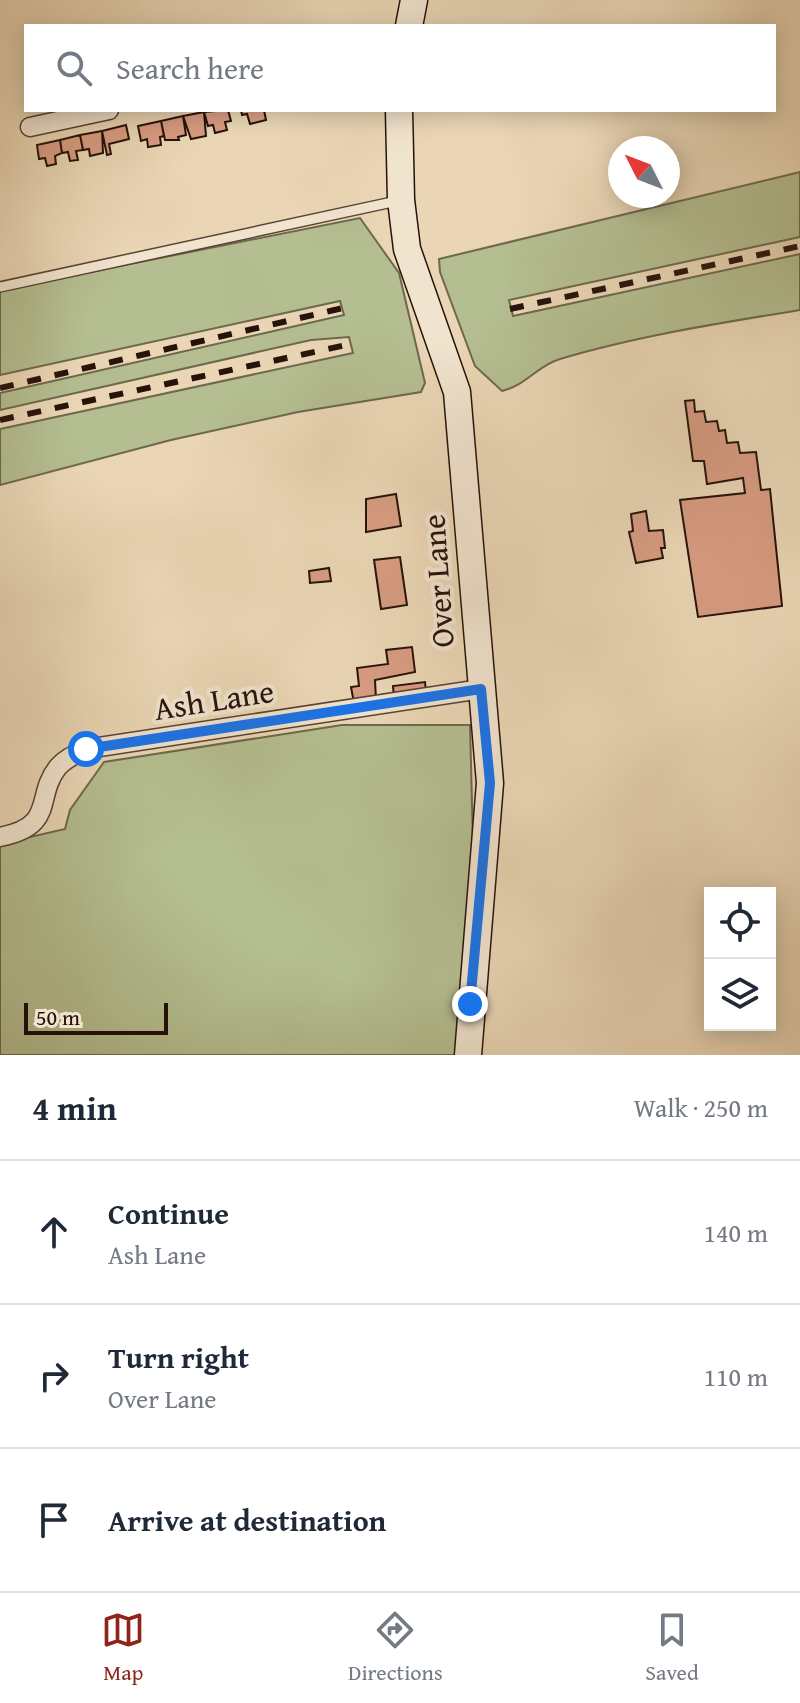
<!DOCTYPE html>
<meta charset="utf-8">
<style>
:root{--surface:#fff;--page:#f6f6f7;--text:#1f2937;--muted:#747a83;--line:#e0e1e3;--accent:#8f2418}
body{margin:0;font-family:"Gentium Book Plus",serif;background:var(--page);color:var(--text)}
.controls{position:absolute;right:24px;bottom:24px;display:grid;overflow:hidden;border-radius:0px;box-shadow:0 4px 20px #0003}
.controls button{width:72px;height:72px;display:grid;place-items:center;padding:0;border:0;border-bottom:2px solid var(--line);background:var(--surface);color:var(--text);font:40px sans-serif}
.compass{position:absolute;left:608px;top:136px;width:72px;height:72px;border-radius:50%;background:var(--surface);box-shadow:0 4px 20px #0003;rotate:312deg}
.scale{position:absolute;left:24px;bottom:20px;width:144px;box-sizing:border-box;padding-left:8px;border:4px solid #27120a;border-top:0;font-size:22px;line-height:28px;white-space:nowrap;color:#27120a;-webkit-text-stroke:6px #f1e4cf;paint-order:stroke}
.stop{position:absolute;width:24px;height:24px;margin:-18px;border:6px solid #1a73e8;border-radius:50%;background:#fff}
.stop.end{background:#1a73e8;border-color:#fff;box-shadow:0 2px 8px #0008}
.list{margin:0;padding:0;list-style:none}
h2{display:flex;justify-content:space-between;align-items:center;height:104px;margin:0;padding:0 32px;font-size:34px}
h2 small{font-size:26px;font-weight:400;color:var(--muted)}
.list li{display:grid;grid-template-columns:52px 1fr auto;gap:24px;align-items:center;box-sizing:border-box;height:144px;padding:0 32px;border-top:2px solid var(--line)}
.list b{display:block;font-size:30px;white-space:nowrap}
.list p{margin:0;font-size:26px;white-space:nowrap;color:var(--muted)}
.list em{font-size:26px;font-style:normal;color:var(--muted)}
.icon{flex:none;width:44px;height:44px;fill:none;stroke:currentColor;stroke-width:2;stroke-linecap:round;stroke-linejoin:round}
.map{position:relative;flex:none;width:800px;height:1055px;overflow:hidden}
.search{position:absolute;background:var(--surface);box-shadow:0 4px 20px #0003;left:24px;right:24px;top:24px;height:88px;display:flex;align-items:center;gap:20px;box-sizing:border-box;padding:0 28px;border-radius:0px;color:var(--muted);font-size:30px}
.sheet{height:536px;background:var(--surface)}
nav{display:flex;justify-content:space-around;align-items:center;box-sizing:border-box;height:112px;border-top:2px solid var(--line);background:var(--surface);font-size:22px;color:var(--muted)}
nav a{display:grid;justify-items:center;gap:4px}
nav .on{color:var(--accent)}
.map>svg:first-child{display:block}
.green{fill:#b4be90;stroke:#6e684d;stroke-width:2}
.building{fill:#d89c82;stroke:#27120a;stroke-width:2}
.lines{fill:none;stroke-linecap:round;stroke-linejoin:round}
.lane-casing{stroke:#584335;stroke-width:12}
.street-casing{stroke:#584335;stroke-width:21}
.secondary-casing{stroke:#27120a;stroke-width:29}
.lane{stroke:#f1e4cf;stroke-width:9}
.street{stroke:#f1e4cf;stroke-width:18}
.secondary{stroke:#f1e4cf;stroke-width:26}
.rail{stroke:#27120a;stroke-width:6;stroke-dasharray:14 14;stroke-linecap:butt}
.route{stroke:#1a73e8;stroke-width:10}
.labels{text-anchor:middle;stroke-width:8;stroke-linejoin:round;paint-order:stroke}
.street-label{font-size:32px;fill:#27120a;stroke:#f1e4cf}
</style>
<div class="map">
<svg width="800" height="1055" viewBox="0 0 800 1055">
<rect width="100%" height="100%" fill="#ead6b5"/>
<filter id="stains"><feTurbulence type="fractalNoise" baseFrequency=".0025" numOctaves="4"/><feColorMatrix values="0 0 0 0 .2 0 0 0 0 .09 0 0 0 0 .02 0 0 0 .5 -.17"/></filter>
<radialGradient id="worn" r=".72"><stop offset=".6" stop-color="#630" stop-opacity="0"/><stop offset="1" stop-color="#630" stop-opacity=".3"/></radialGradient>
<path class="green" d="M 800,172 L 800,237 L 509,300 L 513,316 L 800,254 L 800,310 C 720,323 637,336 560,359 C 538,365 527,385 502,391 L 475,366 L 440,272 L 439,259 Z
M 360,218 L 399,273 L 425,383 L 421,392 L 298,412 L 171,440 L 0,485 L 0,429 L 353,353 L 349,337 L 311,340 L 0,410 L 0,393 L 344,315 L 340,301 L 0,375 L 0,290 Z
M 342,725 L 470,725 L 473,843 L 459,1055 L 0,1055 L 0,844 L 65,829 L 70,810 L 104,762 Z"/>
<path class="building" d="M 228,110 L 231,121 L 225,122 L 227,130 L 215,133 L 213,125 L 208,126 L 204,112 Z
M 241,110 L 264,110 L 266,120 L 250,124 L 247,114 L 242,115 Z
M 204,112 L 206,136 L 191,139 L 183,116 Z
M 183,116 L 186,135 L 178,137 L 179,140 L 165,140 L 161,121 Z
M 161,121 L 164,136 L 160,137 L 161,145 L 148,147 L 147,139 L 141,141 L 138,126 Z
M 126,125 L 129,139 L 109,144 L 111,154 L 107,155 L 102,131 Z
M 102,131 L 103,153 L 90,156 L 89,149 L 83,150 L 80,135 Z
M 80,135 L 83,150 L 76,151 L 78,160 L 70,161 L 68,152 L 62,153 L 60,140 Z
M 60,140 L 62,153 L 55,156 L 56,164 L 47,166 L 45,158 L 39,159 L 37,145 Z
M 694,400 L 695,412 L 704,411 L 706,422 L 717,421 L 719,431 L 725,430 L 727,443 L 738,442 L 740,453 L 756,452 L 761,490 L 770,489 L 782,606 L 698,617 L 680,500 L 745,493 L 743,478 L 707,484 L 704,461 L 693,461 L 685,401 Z
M 396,494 L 401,526 L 366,532 L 366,499 Z
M 646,511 L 649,531 L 663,530 L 665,548 L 661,548 L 663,558 L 636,563 L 629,532 L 633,531 L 631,514 Z
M 400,557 L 407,605 L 381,609 L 374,560 Z
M 329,568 L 331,581 L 310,583 L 309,571 Z
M 412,647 L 415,672 L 375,680 L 376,700 L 354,703 L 351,687 L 359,686 L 357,668 L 388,664 L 386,650 Z
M 425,682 L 426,692 L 394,697 L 393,686 Z"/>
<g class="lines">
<defs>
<path id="lane" d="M 0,287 L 397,201"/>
<path id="street" d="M 30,127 L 109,110
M 0,837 C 57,826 34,797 58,767 C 66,758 76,754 86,749 L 481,689"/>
<path id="secondary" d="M 409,26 L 414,0
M 399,110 L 401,200 L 407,249 L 457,392 L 490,783 L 468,1055"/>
</defs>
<use href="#lane" class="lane-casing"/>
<use href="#street" class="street-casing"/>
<use href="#secondary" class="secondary-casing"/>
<use href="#lane" class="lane"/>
<use href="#street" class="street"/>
<use href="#secondary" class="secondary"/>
<path class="rail" d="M 510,309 L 800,246
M 0,388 L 343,308
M 0,420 L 351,344"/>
</g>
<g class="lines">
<path class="route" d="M 86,749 L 481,689 L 490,783 L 470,1004"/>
</g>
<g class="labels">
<g class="street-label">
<text transform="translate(438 581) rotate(-94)" y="11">Over Lane</text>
<text transform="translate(214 700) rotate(-9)" y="11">Ash Lane</text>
</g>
</g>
<rect width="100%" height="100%" filter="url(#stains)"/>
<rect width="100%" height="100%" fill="url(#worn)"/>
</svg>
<div class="controls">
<button><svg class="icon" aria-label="locate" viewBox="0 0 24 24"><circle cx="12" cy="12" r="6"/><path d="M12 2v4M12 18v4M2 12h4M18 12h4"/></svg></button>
<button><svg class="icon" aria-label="layers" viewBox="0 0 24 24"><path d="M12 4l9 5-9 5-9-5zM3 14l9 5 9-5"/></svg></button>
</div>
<svg class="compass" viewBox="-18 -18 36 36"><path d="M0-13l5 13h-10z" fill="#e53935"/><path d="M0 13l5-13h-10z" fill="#747a83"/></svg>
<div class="scale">50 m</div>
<div class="stop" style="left:86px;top:749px"></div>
<div class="stop end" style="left:470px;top:1004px"></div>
<div class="search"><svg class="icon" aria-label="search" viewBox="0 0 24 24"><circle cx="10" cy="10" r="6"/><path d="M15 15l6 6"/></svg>Search here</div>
</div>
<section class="sheet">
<h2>4 min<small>Walk · 250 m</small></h2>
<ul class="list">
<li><svg class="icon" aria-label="ahead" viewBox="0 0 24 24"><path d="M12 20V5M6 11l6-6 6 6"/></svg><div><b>Continue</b><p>Ash Lane</p></div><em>140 m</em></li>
<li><svg class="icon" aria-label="right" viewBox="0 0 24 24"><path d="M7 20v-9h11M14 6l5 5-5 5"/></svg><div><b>Turn right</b><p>Over Lane</p></div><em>110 m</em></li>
<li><svg class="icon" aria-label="arrive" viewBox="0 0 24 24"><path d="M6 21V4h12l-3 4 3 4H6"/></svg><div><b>Arrive at destination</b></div></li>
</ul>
</section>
<nav>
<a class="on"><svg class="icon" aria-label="map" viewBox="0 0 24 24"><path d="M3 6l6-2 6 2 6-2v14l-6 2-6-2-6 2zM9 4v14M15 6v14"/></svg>Map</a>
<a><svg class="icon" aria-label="directions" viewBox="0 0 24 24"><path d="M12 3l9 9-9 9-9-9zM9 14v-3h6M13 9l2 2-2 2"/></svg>Directions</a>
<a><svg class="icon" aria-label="saved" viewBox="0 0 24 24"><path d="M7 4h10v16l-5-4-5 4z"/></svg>Saved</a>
</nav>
